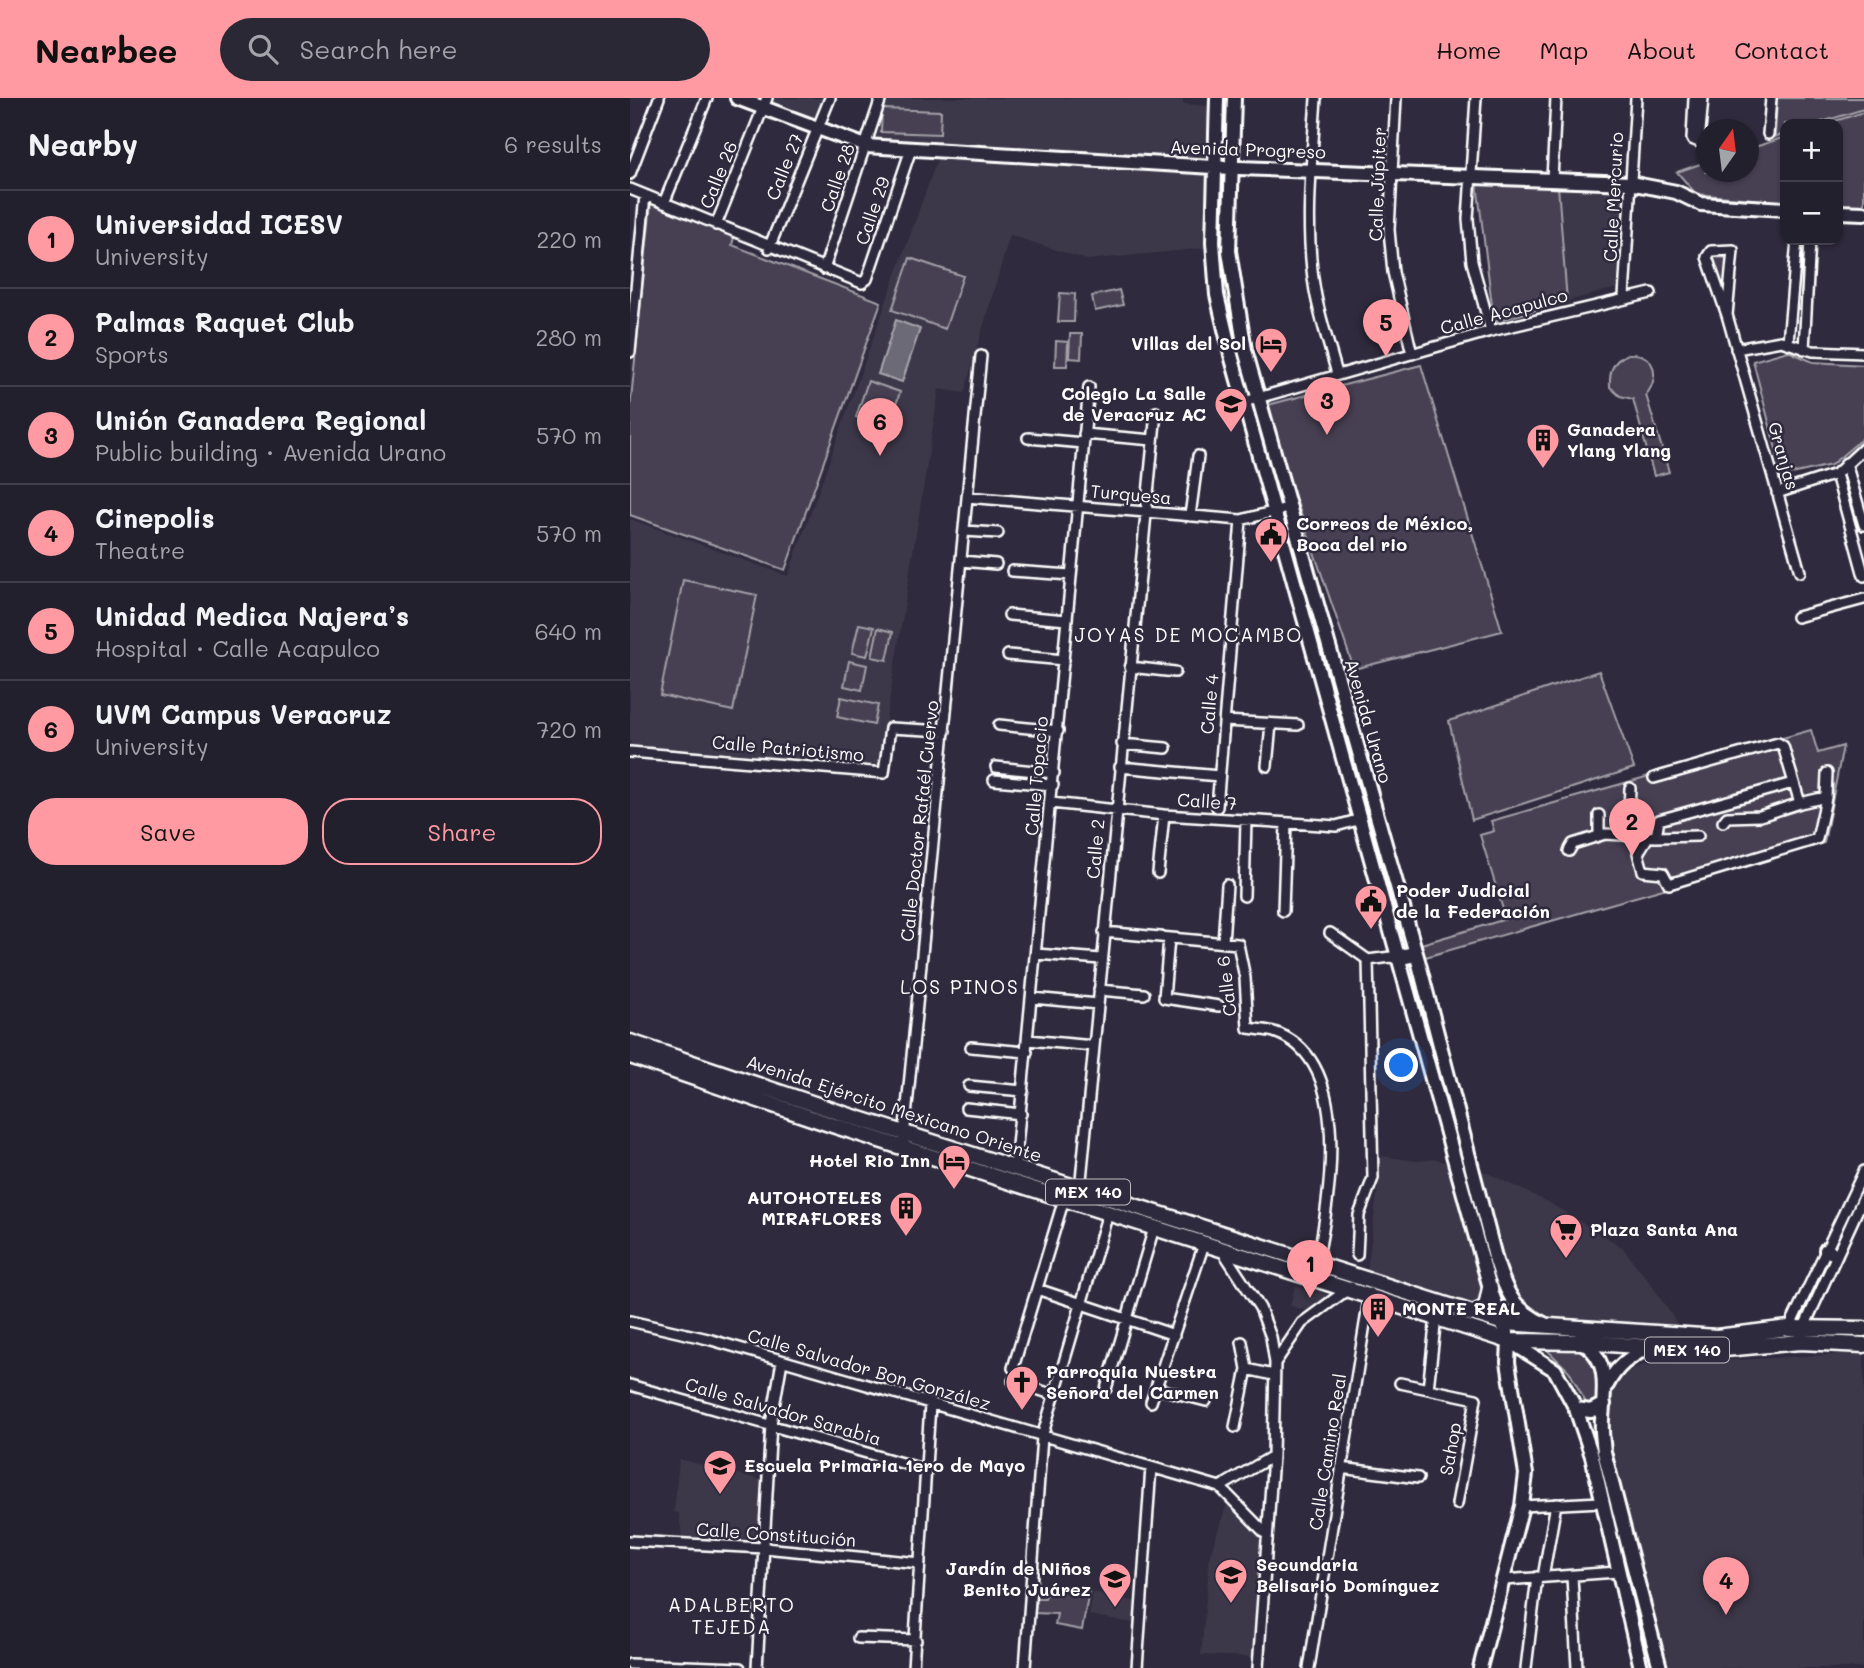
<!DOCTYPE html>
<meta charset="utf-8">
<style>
:root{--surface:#23202e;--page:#2b2836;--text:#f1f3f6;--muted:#a3a3aa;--line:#403e4a;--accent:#ff9aa2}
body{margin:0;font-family:Mali,sans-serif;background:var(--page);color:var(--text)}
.controls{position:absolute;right:21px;top:21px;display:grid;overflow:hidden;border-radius:14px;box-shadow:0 2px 5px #0004}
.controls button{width:63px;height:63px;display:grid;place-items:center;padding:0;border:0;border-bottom:2px solid var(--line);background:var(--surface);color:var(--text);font:35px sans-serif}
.compass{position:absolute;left:1066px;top:21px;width:63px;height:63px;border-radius:50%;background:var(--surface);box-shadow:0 2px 5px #0004;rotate:14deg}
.you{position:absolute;left:772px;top:968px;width:24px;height:24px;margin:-18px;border:5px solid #fff;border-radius:50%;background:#1a73e8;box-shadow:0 0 0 10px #1a73e833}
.badge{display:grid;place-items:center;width:46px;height:46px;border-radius:50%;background:var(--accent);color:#111;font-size:23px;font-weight:700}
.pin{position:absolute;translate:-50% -58px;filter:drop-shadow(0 2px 4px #0008)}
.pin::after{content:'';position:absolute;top:37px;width:24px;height:21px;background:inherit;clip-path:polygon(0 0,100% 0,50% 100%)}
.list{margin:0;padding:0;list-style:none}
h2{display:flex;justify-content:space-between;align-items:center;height:91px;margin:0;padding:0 28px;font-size:30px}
h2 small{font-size:23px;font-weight:400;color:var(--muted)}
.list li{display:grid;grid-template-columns:46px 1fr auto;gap:21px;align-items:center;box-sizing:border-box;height:98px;padding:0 28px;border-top:2px solid var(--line)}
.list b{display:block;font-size:26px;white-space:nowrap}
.list p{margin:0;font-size:23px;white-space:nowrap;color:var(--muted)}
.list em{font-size:23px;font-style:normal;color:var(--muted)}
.actions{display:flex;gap:14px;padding:21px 28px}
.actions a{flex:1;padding:16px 0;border:2px solid var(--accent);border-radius:28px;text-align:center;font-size:24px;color:var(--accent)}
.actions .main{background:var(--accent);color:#111}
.icon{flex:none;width:38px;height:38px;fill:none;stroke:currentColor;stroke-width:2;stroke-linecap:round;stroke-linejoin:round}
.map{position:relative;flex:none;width:1234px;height:1570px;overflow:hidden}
header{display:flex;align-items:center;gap:42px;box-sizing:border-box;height:98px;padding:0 35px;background:var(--accent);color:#111}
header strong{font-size:33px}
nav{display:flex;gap:38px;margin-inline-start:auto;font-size:24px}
.search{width:490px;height:63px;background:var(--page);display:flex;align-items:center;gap:18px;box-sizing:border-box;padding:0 24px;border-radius:38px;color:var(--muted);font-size:26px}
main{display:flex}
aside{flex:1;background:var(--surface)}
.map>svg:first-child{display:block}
.built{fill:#3c3749}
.green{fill:#464152;stroke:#a2a0a8;stroke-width:2}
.water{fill:#6d6a77;stroke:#a7a6ad;stroke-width:2}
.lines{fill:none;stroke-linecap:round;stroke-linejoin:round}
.street-casing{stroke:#fff;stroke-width:14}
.secondary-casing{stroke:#fff;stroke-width:18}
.primary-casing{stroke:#fff;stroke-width:19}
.street{stroke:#2f2a3d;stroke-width:9}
.secondary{stroke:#2f2a3d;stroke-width:12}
.primary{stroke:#2f2a3d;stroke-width:14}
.labels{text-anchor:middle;stroke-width:5;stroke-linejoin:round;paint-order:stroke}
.shield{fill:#2f2a3d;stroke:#c1bfc5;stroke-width:2}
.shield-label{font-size:16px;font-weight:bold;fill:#fff}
.street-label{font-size:18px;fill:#fff;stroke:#2f2a3d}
.poi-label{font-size:18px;font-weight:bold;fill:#fff;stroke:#2f2a3d;text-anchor:start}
.neighbourhood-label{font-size:19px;letter-spacing:2px;fill:#fff;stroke:#2f2a3d}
</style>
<header>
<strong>Nearbee</strong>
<div class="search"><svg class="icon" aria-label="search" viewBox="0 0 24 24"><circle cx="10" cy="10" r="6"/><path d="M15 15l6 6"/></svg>Search here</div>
<nav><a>Home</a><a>Map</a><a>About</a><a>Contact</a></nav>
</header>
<main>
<aside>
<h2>Nearby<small>6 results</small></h2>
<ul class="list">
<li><span class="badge">1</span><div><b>Universidad ICESV</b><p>University</p></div><em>220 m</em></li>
<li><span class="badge">2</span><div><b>Palmas Raquet Club</b><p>Sports</p></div><em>280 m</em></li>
<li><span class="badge">3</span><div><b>Unión Ganadera Regional</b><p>Public building · Avenida Urano</p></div><em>570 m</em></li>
<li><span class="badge">4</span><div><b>Cinepolis</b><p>Theatre</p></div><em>570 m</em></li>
<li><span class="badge">5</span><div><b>Unidad Medica Najera’s</b><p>Hospital · Calle Acapulco</p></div><em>640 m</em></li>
<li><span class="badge">6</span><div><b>UVM Campus Veracruz</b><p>University</p></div><em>720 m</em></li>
</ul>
<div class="actions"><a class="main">Save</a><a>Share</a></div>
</aside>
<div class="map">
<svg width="1234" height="1570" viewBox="0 0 1234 1570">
<rect width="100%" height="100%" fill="#2f2a3d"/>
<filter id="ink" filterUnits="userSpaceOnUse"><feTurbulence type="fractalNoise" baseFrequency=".0143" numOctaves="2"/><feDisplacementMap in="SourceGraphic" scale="14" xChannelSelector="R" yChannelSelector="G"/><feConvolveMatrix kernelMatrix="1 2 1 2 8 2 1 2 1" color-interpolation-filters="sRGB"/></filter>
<g filter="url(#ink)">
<path class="built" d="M 139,0 L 193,0 L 184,22 L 138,4 Z
M 253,0 L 553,0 L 553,6 L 579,8 L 575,61 L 241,40 Z
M 308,59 L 581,72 L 577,150 L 457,162 L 380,137 L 334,295 L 309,291 L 249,667 L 0,649 L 0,421 L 158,478 Z
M 928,88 L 994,91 L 987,190 L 937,203 Z
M 752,1058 L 787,1063 L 806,1061 L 820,1066 L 854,1200 L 851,1206 L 845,1209 L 737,1174 Z
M 845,1069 L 918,1104 L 992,1149 L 1021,1186 L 1052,1233 L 933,1224 L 897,1209 L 884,1195 L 873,1175 Z
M 665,1187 L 698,1197 L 697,1203 L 679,1213 L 660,1208 Z
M 1234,1255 L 1234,1570 L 1032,1570 L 978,1351 L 980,1304 L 988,1277 L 1013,1267 Z
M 49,1361 L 135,1383 L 131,1446 L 52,1439 L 49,1415 L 44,1414 Z
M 598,1403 L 632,1437 L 622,1559 L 571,1557 L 580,1456 Z
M 462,1494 L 510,1505 L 508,1526 L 459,1517 Z"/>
<path class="green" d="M 1147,0 L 1234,0 L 1234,11 L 1185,26 L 1155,26 L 1155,35 L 1145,39 Z
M 252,11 L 311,13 L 310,36 L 251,34 Z
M 1234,14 L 1234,108 L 1208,107 L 1208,26 L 1195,26 Z
M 1155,39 L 1155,104 L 1066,96 L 1047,74 L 1076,64 L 1076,74 L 1118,74 L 1119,51 Z
M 847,85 L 928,88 L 937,203 L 864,224 Z
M 21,105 L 104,139 L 102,147 L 251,204 L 155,472 L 0,417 L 0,311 Z
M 1082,159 L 1100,160 L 1093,192 Z
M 280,160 L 333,178 L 315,231 L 262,212 Z
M 489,192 L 493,207 L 465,213 L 462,198 Z
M 430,195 L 445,196 L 444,224 L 428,224 Z
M 440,236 L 452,236 L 451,261 L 439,260 Z
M 426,243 L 438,244 L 437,268 L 425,268 Z
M 1158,253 L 1183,264 L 1234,267 L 1234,339 L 1201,367 L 1153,378 L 1123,263 Z
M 998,256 C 1025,254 1031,278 1016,297 L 1039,374 L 1024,378 L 1003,301 L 990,298 L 980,289 C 979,273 983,262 998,256 Z
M 791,267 L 872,533 L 724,571 L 634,308 Z
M 238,283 L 270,294 L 259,329 L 226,319 Z
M 53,482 L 127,497 L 103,613 L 30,597 Z
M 229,526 L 244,529 L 237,558 L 222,555 Z
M 248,530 L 263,534 L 257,562 L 242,559 Z
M 219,563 L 237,567 L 232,592 L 214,588 Z
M 969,573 L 1004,670 L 842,722 L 819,623 Z
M 211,599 L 248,607 L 244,627 L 207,619 Z
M 1181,632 L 1188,655 L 1213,648 L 1194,745 L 792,860 L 788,847 L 876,821 L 850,737 L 864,733 L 861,723 Z
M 914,1249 C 924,1249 937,1248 947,1250 C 968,1256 973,1286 967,1303 L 961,1307 L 956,1305 L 939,1273 Z
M 433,1487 L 459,1493 L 452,1532 L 425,1527 L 427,1516 L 405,1515 L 406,1500 L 415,1500 L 417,1494 L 431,1496 Z"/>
<path class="water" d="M 266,222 L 290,231 L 272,284 L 248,276 Z"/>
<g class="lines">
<defs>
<path id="street" d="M 686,0 C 682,63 674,130 685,193 C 690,221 700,249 707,276
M 766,0 L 759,132 L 763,174 L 782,256
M 846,0 L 838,121 L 842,164 L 861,233
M 1064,0 L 1062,41 L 1069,44 L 1073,0
M 1138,36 L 1141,0
M 0,76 L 29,0
M 922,82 L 926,0
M 0,91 L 232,185 L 237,181 L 281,51
M 34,105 L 77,0
M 86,127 L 137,0
M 139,150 L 200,0
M 194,171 L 251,0
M 994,199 L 1006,0
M 1097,217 L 1103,152 L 1081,153 L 1077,159 L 1097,217 L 1170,474
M 1158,244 L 1167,142
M 1106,251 L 1151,243 L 1183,253 L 1234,255
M 1174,251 L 1180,142
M 0,254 L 15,97
M 614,304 L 861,233 L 1021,195
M 454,336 L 523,342
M 398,340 L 453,345
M 1216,365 L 1234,427
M 1206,376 L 1234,478
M 1147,395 L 1206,376 L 1234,350
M 337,399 L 611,422 L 661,409
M 560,418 L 568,358
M 334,433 L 368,435
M 331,463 L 366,466
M 382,473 L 441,477
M 379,517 L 437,522
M 1167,519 L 1234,501
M 378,557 L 434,562
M 500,569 L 545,574
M 594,623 L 668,627
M 369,627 L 428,633
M 492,646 L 536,650
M 0,654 L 254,675 L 260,630 L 315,633
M 637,668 L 641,626
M 366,669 L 424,675
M 490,669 L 589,678
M 364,682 L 423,687
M 1196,699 L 1197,675
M 421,705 L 534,717 L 692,727 L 706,728 L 731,721
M 587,709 L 611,422
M 1093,724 L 1097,719 L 1130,718 L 1170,705
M 998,736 L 1000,690
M 969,737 L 969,717
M 1018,739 L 1008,755 L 1013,773 L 1033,775 L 1039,786 L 1187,741 L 1195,705 L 1196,699 L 1170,705 L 1153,648 L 1148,645 L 1024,680
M 1026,739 L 1068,738
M 939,753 L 943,746 L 975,736 L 1026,739 L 1029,722 L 1163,685
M 528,775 L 534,717
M 614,798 L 616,722
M 653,813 L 656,725
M 474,834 L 608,846 L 615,880 L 618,930 C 626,931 636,932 644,934 C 726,961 699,1107 686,1169
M 700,835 L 738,862 L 761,859
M 539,840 L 534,900 L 589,908
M 593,844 L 597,787
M 786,853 L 761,859 L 769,862 L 787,858
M 406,856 L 471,861
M 469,892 L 514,896
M 402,900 L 468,906
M 398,942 L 464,948
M 341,949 L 397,954
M 339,988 L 393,993
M 336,1010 L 391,1016
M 273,1049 L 351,258
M 385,1069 L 459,289
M 450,1092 L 526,314
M 592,1152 L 630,1210 L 641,1239 L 645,1265 L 643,1358 L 628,1570
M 727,1157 L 729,1117 L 743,1080 L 738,862
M 407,1191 L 544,1237
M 0,1223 L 78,1241 L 590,1389 L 637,1437
M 1174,1229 L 1234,1098
M 1159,1230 L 1234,1073
M 645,1265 L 672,1225 L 721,1189
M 383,1270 L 434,1101
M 617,1271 L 643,1277
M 383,1283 L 424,1297
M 770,1285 L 846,1301 L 827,1406
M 0,1287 L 296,1372
M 526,1290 L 576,1303
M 476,1291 L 524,1130
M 798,1291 L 806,1219
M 521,1304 L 574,1146
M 605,1329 L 617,1271 L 612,1244
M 711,1370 L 788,1380
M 590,1389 L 643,1358
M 892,1408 L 971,1404
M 0,1443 L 134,1450 L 290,1465
M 942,1478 L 947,1570
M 913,1479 L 926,1406
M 874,1482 L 987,1474
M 228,1540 L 286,1542
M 0,1566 L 110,1570
M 127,1570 L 141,1326 L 152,1263
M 283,1570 L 300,1307
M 395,1570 L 412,1339 L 478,1115
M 507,1570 L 521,1369
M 679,1570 L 740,1195
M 896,1570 L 907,1479"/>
<path id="secondary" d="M 107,0 L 236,48 L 583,69 L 1000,85 L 1046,94 L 1071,106 L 1155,111
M 587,0 L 583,144 L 587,197 L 601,257 L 860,1190 L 879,1243 L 925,1272 L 946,1311 L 962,1358 L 1011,1570
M 604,0 L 599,153 L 615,252 L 789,866 L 866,1163 C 877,1197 883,1211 916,1227
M 1208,114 L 1234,115
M 1196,1152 L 1205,1156
M 948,1242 C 981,1259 974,1290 972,1321 C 971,1332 973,1343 974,1354 L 1030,1570
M 977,1287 C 987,1268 998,1260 1017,1250
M 946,1311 L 961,1313 L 974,1306
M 850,1570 L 892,1408 L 896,1376 L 878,1264 L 879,1243"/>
<path id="primary" d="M 0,944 L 214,1016 L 874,1225 L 1087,1239 L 1159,1230 L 1234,1231
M 0,958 L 199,1026 L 879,1243 L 952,1244 L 1073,1253 L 1170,1244 L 1234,1247
M 841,1216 L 856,1209 L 860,1190"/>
</defs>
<use href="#street" class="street-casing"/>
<use href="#secondary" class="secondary-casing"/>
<use href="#primary" class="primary-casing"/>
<use href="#street" class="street"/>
<use href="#secondary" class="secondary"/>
<use href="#primary" class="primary"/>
</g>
</g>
<defs>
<symbol id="hotel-pin" viewBox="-11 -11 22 30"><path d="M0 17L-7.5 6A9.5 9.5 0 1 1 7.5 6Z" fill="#ff9aa2" stroke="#2f2a3d"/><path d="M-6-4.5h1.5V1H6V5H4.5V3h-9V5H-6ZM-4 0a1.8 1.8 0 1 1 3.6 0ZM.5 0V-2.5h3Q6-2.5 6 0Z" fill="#111"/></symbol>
<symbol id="school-pin" viewBox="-11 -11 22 30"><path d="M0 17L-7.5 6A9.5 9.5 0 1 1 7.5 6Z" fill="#ff9aa2" stroke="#2f2a3d"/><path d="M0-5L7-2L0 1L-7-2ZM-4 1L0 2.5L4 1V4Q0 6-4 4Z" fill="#111"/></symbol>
<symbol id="building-pin" viewBox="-11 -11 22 30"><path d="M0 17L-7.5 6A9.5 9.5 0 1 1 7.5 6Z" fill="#ff9aa2" stroke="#2f2a3d"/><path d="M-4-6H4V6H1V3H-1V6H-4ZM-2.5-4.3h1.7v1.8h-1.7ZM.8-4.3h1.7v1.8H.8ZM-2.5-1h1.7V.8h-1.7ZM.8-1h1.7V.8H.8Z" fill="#111"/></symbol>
<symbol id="civic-pin" viewBox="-11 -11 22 30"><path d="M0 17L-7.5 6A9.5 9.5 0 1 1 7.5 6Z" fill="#ff9aa2" stroke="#2f2a3d"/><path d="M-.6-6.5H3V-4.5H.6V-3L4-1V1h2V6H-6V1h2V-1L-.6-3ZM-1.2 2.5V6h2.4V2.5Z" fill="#111"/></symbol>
<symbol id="supermarket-pin" viewBox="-11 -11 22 30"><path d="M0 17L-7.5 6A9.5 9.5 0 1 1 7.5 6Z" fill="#ff9aa2" stroke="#2f2a3d"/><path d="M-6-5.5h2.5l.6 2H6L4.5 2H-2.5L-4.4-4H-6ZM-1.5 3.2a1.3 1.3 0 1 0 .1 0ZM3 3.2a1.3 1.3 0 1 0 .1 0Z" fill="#111"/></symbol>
<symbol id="church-pin" viewBox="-11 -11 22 30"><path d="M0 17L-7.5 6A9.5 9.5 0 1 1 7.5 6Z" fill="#ff9aa2" stroke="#2f2a3d"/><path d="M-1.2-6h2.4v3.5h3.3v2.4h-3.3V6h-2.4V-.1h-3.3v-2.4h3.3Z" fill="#111"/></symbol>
</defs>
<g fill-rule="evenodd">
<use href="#hotel-pin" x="622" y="227" width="38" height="52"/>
<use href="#school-pin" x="582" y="287" width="38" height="52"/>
<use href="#building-pin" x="894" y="323" width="38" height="52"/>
<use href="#civic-pin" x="622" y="417" width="38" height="52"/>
<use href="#civic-pin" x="722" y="784" width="38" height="52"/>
<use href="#hotel-pin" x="305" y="1044" width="38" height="52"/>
<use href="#building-pin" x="257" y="1091" width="38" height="52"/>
<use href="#supermarket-pin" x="917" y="1113" width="38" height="52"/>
<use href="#building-pin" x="729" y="1192" width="38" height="52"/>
<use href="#church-pin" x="373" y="1265" width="38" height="52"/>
<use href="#school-pin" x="71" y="1349" width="38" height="52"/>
<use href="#school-pin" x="582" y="1458" width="38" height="52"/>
<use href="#school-pin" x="466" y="1462" width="38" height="52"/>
</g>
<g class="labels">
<g class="shield">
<rect x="416" y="1081.5" width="84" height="25" rx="5"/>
<rect x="1015" y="1239.5" width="84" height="25" rx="5"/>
</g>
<g class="shield-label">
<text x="458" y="1100">MEX 140</text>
<text x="1057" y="1258">MEX 140</text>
</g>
<g class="street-label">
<text transform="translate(618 52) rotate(2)" y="6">Avenida Progreso</text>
<text transform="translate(155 69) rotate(-68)" y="6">Calle 27</text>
<text transform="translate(89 77) rotate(-68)" y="6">Calle 26</text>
<text transform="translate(208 80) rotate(-71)" y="6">Calle 28</text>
<text transform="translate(748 86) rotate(-88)" y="6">Calle Júpiter</text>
<text transform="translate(984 99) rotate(-87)" y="6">Calle Mercurio</text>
<text transform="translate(243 113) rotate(-71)" y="6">Calle 29</text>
<text transform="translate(874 214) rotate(-15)" y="6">Calle Acapulco</text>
<text transform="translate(1153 358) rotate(74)" y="6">Granjas</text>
<text transform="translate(501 397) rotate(5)" y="6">Turquesa</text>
<text transform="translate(580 606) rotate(-85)" y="6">Calle 4</text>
<text transform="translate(738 623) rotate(74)" y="6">Avenida Urano</text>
<text transform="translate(158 651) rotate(5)" y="6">Calle Patriotismo</text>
<text transform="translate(407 678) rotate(-85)" y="6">Calle Topacio</text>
<text transform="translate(577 704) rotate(4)" y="6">Calle 7</text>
<text transform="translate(290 723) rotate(-84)" y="6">Calle Doctor Rafaél Cuervo</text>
<text transform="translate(466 751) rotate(-85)" y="6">Calle 2</text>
<text transform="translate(597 888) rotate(-97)" y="6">Calle 6</text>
<text transform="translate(264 1011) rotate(18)" y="6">Avenida Ejército Mexicano Oriente</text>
<text transform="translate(239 1272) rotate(16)" y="6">Calle Salvador Bon González</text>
<text transform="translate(153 1314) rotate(16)" y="6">Calle Salvador Sarabia</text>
<text transform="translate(821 1351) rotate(-80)" y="6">Sahop</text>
<text transform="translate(698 1354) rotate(-81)" y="6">Calle Camino Real</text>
<text transform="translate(146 1437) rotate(4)" y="6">Calle Constitución</text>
</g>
<g class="poi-label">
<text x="616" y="252" text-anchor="end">Villas del Sol</text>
<text x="576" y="302" text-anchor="end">Colegio La Salle<tspan x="576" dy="21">de Veracruz AC</tspan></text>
<text x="937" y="338">Ganadera<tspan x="937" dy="21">Ylang Ylang</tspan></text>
<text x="666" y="432">Correos de México,<tspan x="666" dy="21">Boca del rio</tspan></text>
<text x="766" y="799">Poder Judicial<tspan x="766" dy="21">de la Federación</tspan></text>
<text x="300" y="1069" text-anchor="end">Hotel Rio Inn</text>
<text x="252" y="1106" text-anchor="end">AUTOHOTELES<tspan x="252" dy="21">MIRAFLORES</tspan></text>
<text x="960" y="1138">Plaza Santa Ana</text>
<text x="772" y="1217">MONTE REAL</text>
<text x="416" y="1280">Parroquia Nuestra<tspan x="416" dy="21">Señora del Carmen</tspan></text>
<text x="114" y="1374">Escuela Primaria 1ero de Mayo</text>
<text x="626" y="1473">Secundaria<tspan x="626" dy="21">Belisario Domínguez</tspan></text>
<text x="461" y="1477" text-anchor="end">Jardín de Niños<tspan x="461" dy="21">Benito Juárez</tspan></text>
</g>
<g class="neighbourhood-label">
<text x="559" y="544">JOYAS DE MOCAMBO</text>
<text x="330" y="896">LOS PINOS</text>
<text x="102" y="1514">ADALBERTO<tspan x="102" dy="22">TEJEDA</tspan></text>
</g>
</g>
</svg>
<div class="controls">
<button>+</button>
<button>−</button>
</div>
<svg class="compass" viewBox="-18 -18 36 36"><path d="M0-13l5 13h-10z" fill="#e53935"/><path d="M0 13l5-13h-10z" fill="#a3a3aa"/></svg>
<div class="you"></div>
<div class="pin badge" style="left:680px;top:1200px">1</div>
<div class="pin badge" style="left:1002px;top:758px">2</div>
<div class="pin badge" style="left:697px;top:337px">3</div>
<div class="pin badge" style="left:1096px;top:1517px">4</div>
<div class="pin badge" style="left:756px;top:259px">5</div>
<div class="pin badge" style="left:250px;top:358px">6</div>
</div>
</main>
